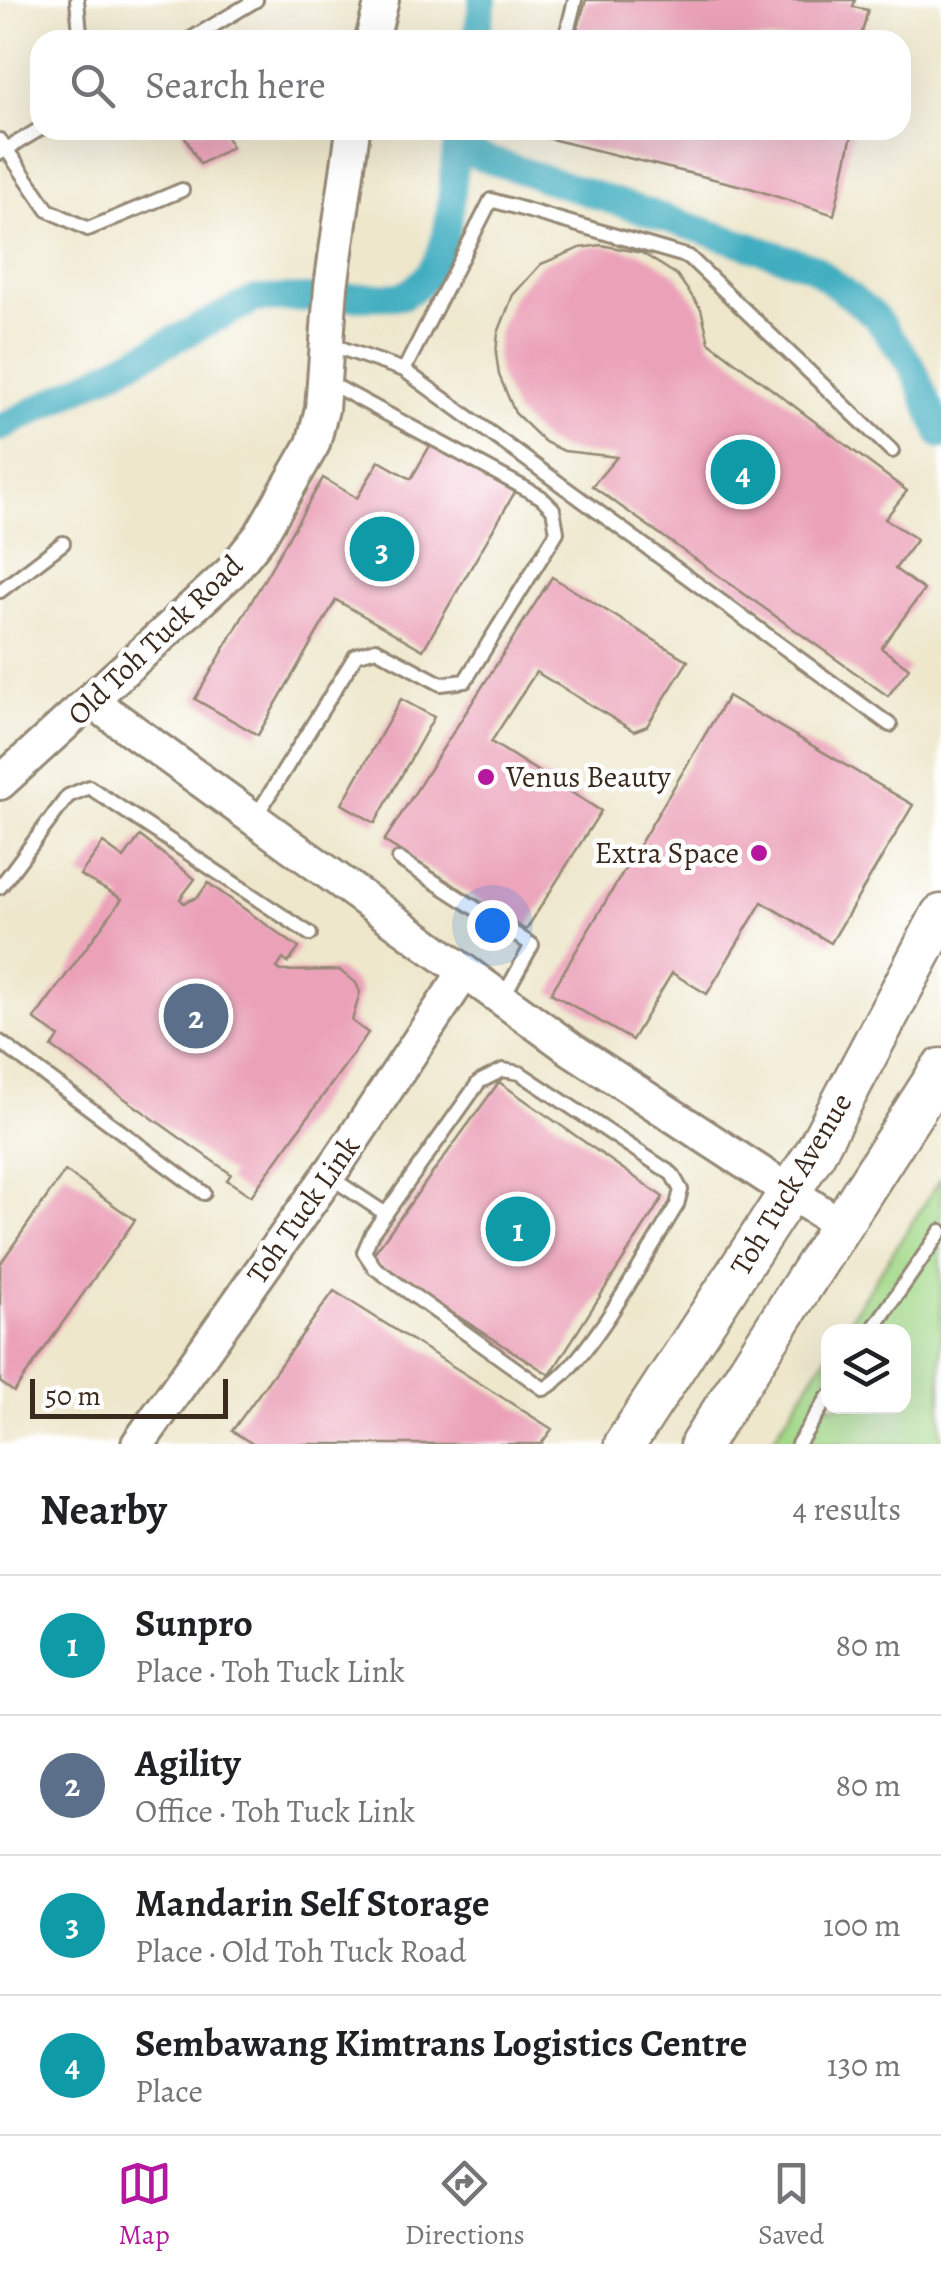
<!DOCTYPE html>
<meta charset="utf-8">
<style>
:root{--surface:#fff;--page:#f6f6f6;--text:#202124;--muted:#757577;--line:#e0e0e0;--accent:#b5179e}
body{margin:0;font-family:Alegreya,serif;background:var(--page);color:var(--text)}
.controls{position:absolute;right:30px;bottom:30px;display:grid;overflow:hidden;border-radius:20px;box-shadow:0 10px 40px #0002}
.controls button{width:90px;height:90px;display:grid;place-items:center;padding:0;border:0;border-bottom:2px solid var(--line);background:var(--surface);color:var(--text);font:50px sans-serif}
.scale{position:absolute;left:30px;bottom:25px;width:198px;box-sizing:border-box;padding-left:10px;border:5px solid #3b2a1e;border-top:0;font-size:28px;line-height:35px;white-space:nowrap;color:#3b2a1e;-webkit-text-stroke:8px #fff;paint-order:stroke}
.you{position:absolute;left:492px;top:925px;width:35px;height:35px;margin:-25px;border:8px solid #fff;border-radius:50%;background:#1a73e8;box-shadow:0 0 0 15px #1a73e833}
.badge{display:grid;place-items:center;width:65px;height:65px;border-radius:50%;background:var(--accent);color:#fff;font-size:32px;font-weight:700}
.pin{position:absolute;translate:-50% -50%;border:5px solid #fff;box-shadow:0 2px 10px #0006}
.list{margin:0;padding:0;list-style:none}
h2{display:flex;justify-content:space-between;align-items:center;height:130px;margin:0;padding:0 40px;font-size:42px}
h2 small{font-size:32px;font-weight:400;color:var(--muted)}
.list li{display:grid;grid-template-columns:65px 1fr auto;gap:30px;align-items:center;box-sizing:border-box;height:140px;padding:0 40px;border-top:2px solid var(--line)}
.list b{display:block;font-size:38px;white-space:nowrap}
.list p{margin:0;font-size:32px;white-space:nowrap;color:var(--muted)}
.list em{font-size:32px;font-style:normal;color:var(--muted)}
.icon{flex:none;width:55px;height:55px;fill:none;stroke:currentColor;stroke-width:2;stroke-linecap:round;stroke-linejoin:round}
.map{position:relative;flex:none;width:941px;height:1444px;overflow:hidden}
.search{position:absolute;background:var(--surface);box-shadow:0 10px 40px #0002;left:30px;right:30px;top:30px;height:110px;display:flex;align-items:center;gap:25px;box-sizing:border-box;padding:0 35px;border-radius:30px;color:var(--muted);font-size:38px}
.sheet{height:690px;background:var(--surface)}
nav{display:flex;justify-content:space-around;align-items:center;box-sizing:border-box;height:140px;border-top:2px solid var(--line);background:var(--surface);font-size:28px;color:var(--muted)}
nav a{display:grid;justify-items:center;gap:5px}
nav .on{color:var(--accent)}
.map>svg:first-child{display:block}
.green{fill:#a3d989;stroke:#6f8254;stroke-width:2.5}
.lines{fill:none;stroke-linecap:round;stroke-linejoin:round}
.canal{stroke:#41adc0;stroke-width:28}
.building{fill:#eba2b9}
.service-casing{stroke:#948875;stroke-width:18}
.tertiary-casing{stroke:#948875;stroke-width:38}
.primary-casing{stroke:#948875;stroke-width:45}
.service{stroke:#fff;stroke-width:12}
.tertiary{stroke:#fff;stroke-width:32}
.primary{stroke:#fff;stroke-width:40}
.poi-dot{fill:#b5179e;stroke:#fff;stroke-width:4}
.labels{text-anchor:middle;stroke-width:9;stroke-linejoin:round;paint-order:stroke}
.street-label{font-size:30px;fill:#3b2a1e;stroke:#fff}
.poi-label{font-size:30px;fill:#3b2a1e;stroke:#fff;text-anchor:start}
</style>
<div class="map">
<svg width="941" height="1444" viewBox="0 0 941 1444">
<rect width="100%" height="100%" fill="#fff"/>
<filter id="ink" filterUnits="userSpaceOnUse"><feTurbulence type="fractalNoise" baseFrequency=".01" numOctaves="2"/><feDisplacementMap in="SourceGraphic" scale="20" xChannelSelector="R" yChannelSelector="G"/><feConvolveMatrix kernelMatrix="1 2 1 2 8 2 1 2 1" color-interpolation-filters="sRGB"/></filter>
<filter id="wash" filterUnits="userSpaceOnUse"><feTurbulence type="fractalNoise" baseFrequency=".0048" numOctaves="4" result="noise"/><feDisplacementMap in="SourceGraphic" scale="40" xChannelSelector="R" yChannelSelector="G"/><feGaussianBlur stdDeviation="2.25" result="paint"/><feColorMatrix in="noise" values="0 0 0 0 0 0 0 0 0 0 0 0 0 0 0 0 0 1.4 0 .05"/><feComposite in="paint" operator="in"/></filter>
<g filter="url(#wash)">
<rect width="100%" height="100%" fill="#eee7cc"/>
<path class="green" d="M 941,1178 L 941,1444 L 770,1444 L 828,1353 L 828,1406 L 904,1406 L 904,1332 L 842,1331 Z"/>
<g class="lines">
<path class="canal" d="M 476,40 L 483,0
M 0,428 L 255,299 L 402,296 C 455,270 449,202 456,149 L 813,267 L 874,315 L 912,366 L 941,435"/>
</g>
<g id="blocks">
<path class="building" d="M 586,0 L 855,0 L 853,7 L 868,10 L 860,40 L 574,40 Z
M 181,130 L 223,130 L 232,147 L 200,164 Z
M 549,130 L 853,130 L 834,215 L 750,188 L 547,138 Z
M 601,245 L 642,253 L 677,275 L 701,309 L 709,342 L 907,491 L 885,519 L 917,539 L 895,569 L 924,590 L 881,648 L 909,668 L 888,696 L 592,486 L 617,457 L 564,451 L 545,442 L 515,413 L 499,375 L 496,354 L 498,333 L 513,295 L 541,264 L 580,248 Z
M 431,444 L 515,492 L 423,650 L 336,600 L 258,735 L 195,699 L 323,478 L 357,498 L 379,461 L 411,479 Z
M 552,577 L 688,661 L 647,726 L 634,731 L 536,672 L 491,742 L 601,811 L 526,930 L 384,841 Z
M 728,696 L 913,805 L 831,943 L 762,902 L 707,994 L 672,973 L 632,1040 L 551,993 Z
M 401,699 L 434,717 L 375,823 L 342,804 Z
M 140,836 L 195,879 L 180,899 L 184,903 L 198,897 L 208,883 L 299,948 L 288,963 L 283,959 L 277,968 L 281,971 L 339,970 L 356,983 L 360,992 L 352,1021 L 368,1033 L 251,1196 L 227,1180 L 231,1174 L 52,1047 L 59,1037 L 34,1019 L 122,899 L 80,875 L 103,843 L 124,858 Z
M 499,1082 L 663,1197 L 550,1375 L 369,1260 Z
M 65,1171 L 135,1220 L 14,1392 L 0,1382 L 0,1264 Z
M 334,1291 L 552,1429 L 541,1444 L 253,1444 L 232,1431 Z"/>
</g>
</g>
<g filter="url(#ink)">
<use href="#blocks" fill-opacity="0" stroke="#948875" stroke-width="2.5"/>
<g class="lines">
<defs>
<path id="service" d="M 77,0 L 80,33 L 85,40
M 189,40 L 256,0
M 565,40 L 575,0
M 0,140 L 48,210 L 88,229 L 182,190
M 0,153 L 40,129
M 329,344 L 404,370 L 890,725
M 404,370 L 491,200 L 689,257 L 892,451
M 0,591 L 63,543
M 256,816 L 356,655 L 376,649 L 441,684 L 465,681 L 557,532 L 553,509 L 541,497 L 326,381
M 399,859 L 532,945 L 503,997
M 0,887 L 68,796 L 89,787 L 310,934
M 0,1042 L 204,1193
M 503,1070 L 520,1073 L 672,1174 L 681,1190 L 677,1205 C 649,1249 586,1368 544,1389 L 375,1268 L 364,1252 L 372,1233 L 479,1082 Z
M 330,1177 L 386,1214
M 871,1332 L 941,1231
M 798,1444 L 828,1397"/>
<path id="tertiary" d="M 372,40 L 382,0
M 93,702 L 571,1049 L 842,1226
M 0,783 L 231,572 L 260,536 L 313,444 L 322,409 L 331,287 L 353,130
M 138,1444 L 338,1162 L 464,973"/>
<path id="primary" d="M 625,1444 L 815,1153 L 941,915
M 701,1444 L 941,1069"/>
</defs>
<use href="#service" class="service-casing"/>
<use href="#tertiary" class="tertiary-casing"/>
<use href="#primary" class="primary-casing"/>
<use href="#service" class="service"/>
<use href="#tertiary" class="tertiary"/>
<use href="#primary" class="primary"/>
</g>
</g>
<g class="poi-dot">
<circle cx="486" cy="777" r="10"/>
<circle cx="759" cy="853" r="10"/>
</g>
<g class="labels">
<g class="street-label">
<text transform="translate(155 640) rotate(-44)" y="10">Old Toh Tuck Road</text>
<text transform="translate(791 1184) rotate(-59)" y="10">Toh Tuck Avenue</text>
<text transform="translate(303 1210) rotate(-55)" y="10">Toh Tuck Link</text>
</g>
<g class="poi-label">
<text x="506" y="787">Venus Beauty</text>
<text x="739" y="863" text-anchor="end">Extra Space</text>
</g>
</g>
</svg>
<div class="controls">
<button><svg class="icon" aria-label="layers" viewBox="0 0 24 24"><path d="M12 4l9 5-9 5-9-5zM3 14l9 5 9-5"/></svg></button>
</div>
<div class="scale">50 m</div>
<div class="you"></div>
<div class="pin badge" style="left:518px;top:1229px;background:#0f9aa8">1</div>
<div class="pin badge" style="left:196px;top:1016px;background:#5c6f8a">2</div>
<div class="pin badge" style="left:382px;top:549px;background:#0f9aa8">3</div>
<div class="pin badge" style="left:743px;top:472px;background:#0f9aa8">4</div>
<div class="search"><svg class="icon" aria-label="search" viewBox="0 0 24 24"><circle cx="10" cy="10" r="6"/><path d="M15 15l6 6"/></svg>Search here</div>
</div>
<section class="sheet">
<h2>Nearby<small>4 results</small></h2>
<ul class="list">
<li><span class="badge" style="background:#0f9aa8">1</span><div><b>Sunpro</b><p>Place · Toh Tuck Link</p></div><em>80 m</em></li>
<li><span class="badge" style="background:#5c6f8a">2</span><div><b>Agility</b><p>Office · Toh Tuck Link</p></div><em>80 m</em></li>
<li><span class="badge" style="background:#0f9aa8">3</span><div><b>Mandarin Self Storage</b><p>Place · Old Toh Tuck Road</p></div><em>100 m</em></li>
<li><span class="badge" style="background:#0f9aa8">4</span><div><b>Sembawang Kimtrans Logistics Centre</b><p>Place</p></div><em>130 m</em></li>
</ul>
</section>
<nav>
<a class="on"><svg class="icon" aria-label="map" viewBox="0 0 24 24"><path d="M3 6l6-2 6 2 6-2v14l-6 2-6-2-6 2zM9 4v14M15 6v14"/></svg>Map</a>
<a><svg class="icon" aria-label="directions" viewBox="0 0 24 24"><path d="M12 3l9 9-9 9-9-9zM9 14v-3h6M13 9l2 2-2 2"/></svg>Directions</a>
<a><svg class="icon" aria-label="saved" viewBox="0 0 24 24"><path d="M7 4h10v16l-5-4-5 4z"/></svg>Saved</a>
</nav>
